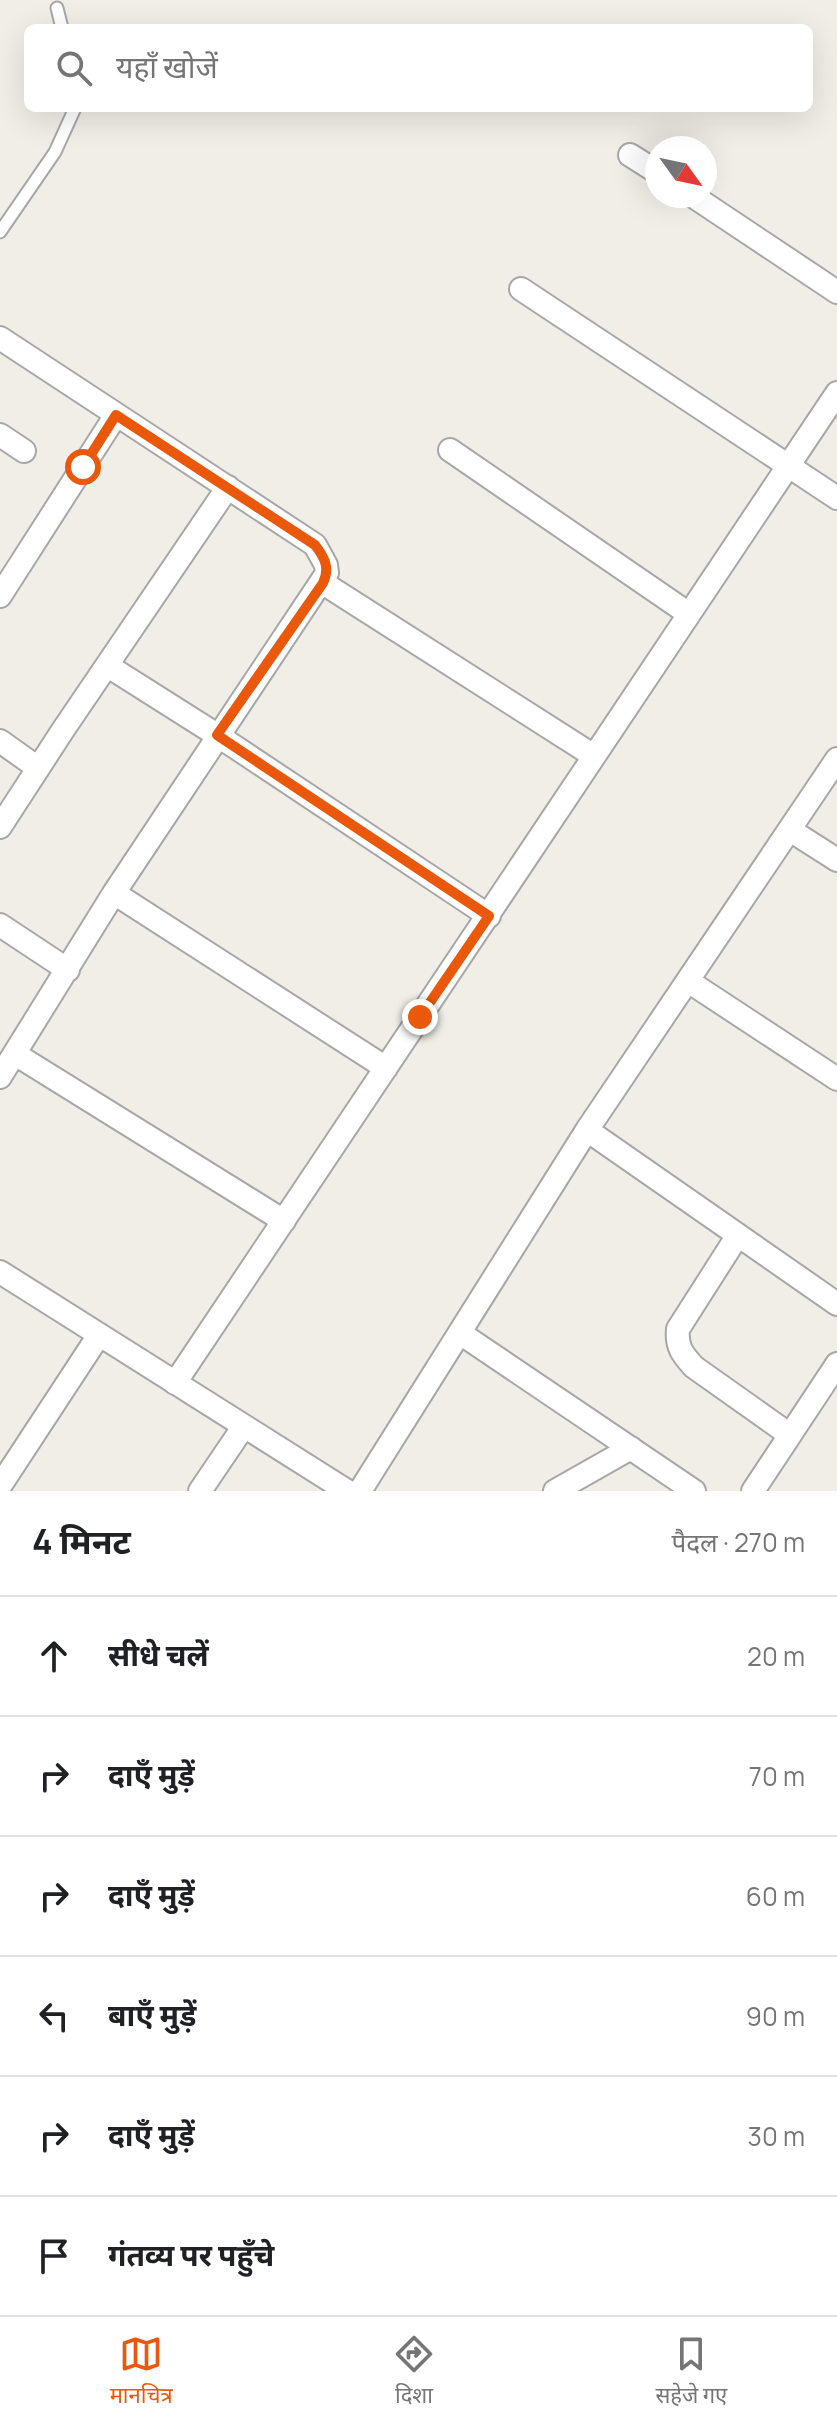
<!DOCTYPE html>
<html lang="hi">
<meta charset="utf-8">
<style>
:root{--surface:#fff;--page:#f2f2f2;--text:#202124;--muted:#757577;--line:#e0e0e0;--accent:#ea580c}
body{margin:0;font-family:Manrope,"Noto Sans Devanagari",sans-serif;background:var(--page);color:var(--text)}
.compass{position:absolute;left:645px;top:136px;width:72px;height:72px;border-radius:50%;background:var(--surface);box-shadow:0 8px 32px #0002;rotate:123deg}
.stop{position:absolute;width:24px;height:24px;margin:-18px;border:6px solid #ea580c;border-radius:50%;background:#fff}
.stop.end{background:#ea580c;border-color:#fff;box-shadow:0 2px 8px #0008}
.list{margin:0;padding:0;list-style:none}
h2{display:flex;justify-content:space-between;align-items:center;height:104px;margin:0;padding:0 32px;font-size:34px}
h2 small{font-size:26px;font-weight:400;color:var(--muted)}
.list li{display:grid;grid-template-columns:52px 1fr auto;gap:24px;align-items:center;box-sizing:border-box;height:120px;padding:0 32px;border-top:2px solid var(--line)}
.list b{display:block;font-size:30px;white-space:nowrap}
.list em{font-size:26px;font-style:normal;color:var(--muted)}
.icon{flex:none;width:44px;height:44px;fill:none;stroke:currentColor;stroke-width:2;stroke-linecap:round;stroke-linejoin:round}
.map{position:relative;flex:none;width:837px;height:1491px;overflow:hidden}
.search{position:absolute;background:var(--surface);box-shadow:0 8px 32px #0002;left:24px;right:24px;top:24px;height:88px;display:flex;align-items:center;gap:20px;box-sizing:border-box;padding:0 28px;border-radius:12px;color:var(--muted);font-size:30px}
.sheet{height:824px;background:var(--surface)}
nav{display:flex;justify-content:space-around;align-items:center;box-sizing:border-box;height:112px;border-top:2px solid var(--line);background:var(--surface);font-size:22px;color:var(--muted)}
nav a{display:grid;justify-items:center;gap:4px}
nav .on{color:var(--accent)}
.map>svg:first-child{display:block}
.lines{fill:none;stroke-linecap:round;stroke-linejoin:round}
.lane-casing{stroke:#a7a7a7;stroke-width:15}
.street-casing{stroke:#a7a7a7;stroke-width:26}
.lane{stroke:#fff;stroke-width:11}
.street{stroke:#fff;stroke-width:22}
.route{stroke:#ea580c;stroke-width:10}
</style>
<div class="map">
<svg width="837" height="1491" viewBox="0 0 837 1491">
<rect width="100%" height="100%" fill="#f0eee6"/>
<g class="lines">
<defs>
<path id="lane" d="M 57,8 L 62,28
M 0,232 L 55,152 L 75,108"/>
<path id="street" d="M 630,155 L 657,172
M 693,196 L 837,292
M 521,289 L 837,498
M 0,338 L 315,545 L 326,565 L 327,573 L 114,893 L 0,1077
M 0,435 L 24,451
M 450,450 L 689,614
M 323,583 L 594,756
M 0,596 L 116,415
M 108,666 L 217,735 L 489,916
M 0,741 L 38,768
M 0,827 L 63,730 L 228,487
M 790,830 L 837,860
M 114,893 L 386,1068
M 0,925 L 68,970
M 688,981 L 837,1079
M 15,1054 L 284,1221
M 587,1130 L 837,1304
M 738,1235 L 678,1329 C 676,1347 683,1355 694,1367 L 790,1435
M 0,1272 L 347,1491
M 460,1333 L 694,1491
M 175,1383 L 837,393
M 0,1486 L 99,1335
M 200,1491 L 244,1426
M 360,1491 L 587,1130 L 837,759
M 555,1491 L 631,1448
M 753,1491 L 837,1364"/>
</defs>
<use href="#lane" class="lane-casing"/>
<use href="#street" class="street-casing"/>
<use href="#lane" class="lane"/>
<use href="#street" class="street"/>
</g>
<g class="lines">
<path class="route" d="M 83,467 L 116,415 L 315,545 C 325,558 330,568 323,583 L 217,735 L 489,916 L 420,1017"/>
</g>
</svg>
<svg class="compass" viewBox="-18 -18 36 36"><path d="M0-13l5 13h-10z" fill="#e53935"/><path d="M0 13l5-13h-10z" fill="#757577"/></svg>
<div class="stop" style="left:83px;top:467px"></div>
<div class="stop end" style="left:420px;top:1017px"></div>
<div class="search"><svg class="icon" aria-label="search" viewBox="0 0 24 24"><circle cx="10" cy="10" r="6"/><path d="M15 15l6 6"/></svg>यहाँ खोजें</div>
</div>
<section class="sheet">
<h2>4 मिनट<small>पैदल · 270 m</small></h2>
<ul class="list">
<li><svg class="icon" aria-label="ahead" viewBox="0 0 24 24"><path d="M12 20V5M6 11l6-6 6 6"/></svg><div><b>सीधे चलें</b></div><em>20 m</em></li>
<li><svg class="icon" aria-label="right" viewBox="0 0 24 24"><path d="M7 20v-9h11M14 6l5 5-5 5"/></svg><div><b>दाएँ मुड़ें</b></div><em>70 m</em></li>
<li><svg class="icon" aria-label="right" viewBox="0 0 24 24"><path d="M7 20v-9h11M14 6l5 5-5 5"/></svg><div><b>दाएँ मुड़ें</b></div><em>60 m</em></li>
<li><svg class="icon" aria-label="left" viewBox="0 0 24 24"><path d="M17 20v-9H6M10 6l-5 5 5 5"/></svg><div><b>बाएँ मुड़ें</b></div><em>90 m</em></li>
<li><svg class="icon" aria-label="right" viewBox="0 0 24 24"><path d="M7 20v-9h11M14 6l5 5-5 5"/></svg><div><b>दाएँ मुड़ें</b></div><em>30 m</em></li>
<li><svg class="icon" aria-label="arrive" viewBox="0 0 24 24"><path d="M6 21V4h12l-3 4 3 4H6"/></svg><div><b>गंतव्य पर पहुँचे</b></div></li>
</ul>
</section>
<nav>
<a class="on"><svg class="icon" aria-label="map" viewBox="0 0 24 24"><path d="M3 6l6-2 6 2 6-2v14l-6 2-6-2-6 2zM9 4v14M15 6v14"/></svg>मानचित्र</a>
<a><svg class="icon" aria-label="directions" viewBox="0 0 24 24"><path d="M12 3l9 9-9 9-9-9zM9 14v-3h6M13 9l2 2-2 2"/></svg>दिशा</a>
<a><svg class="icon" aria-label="saved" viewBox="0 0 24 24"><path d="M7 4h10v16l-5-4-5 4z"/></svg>सहेजे गए</a>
</nav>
